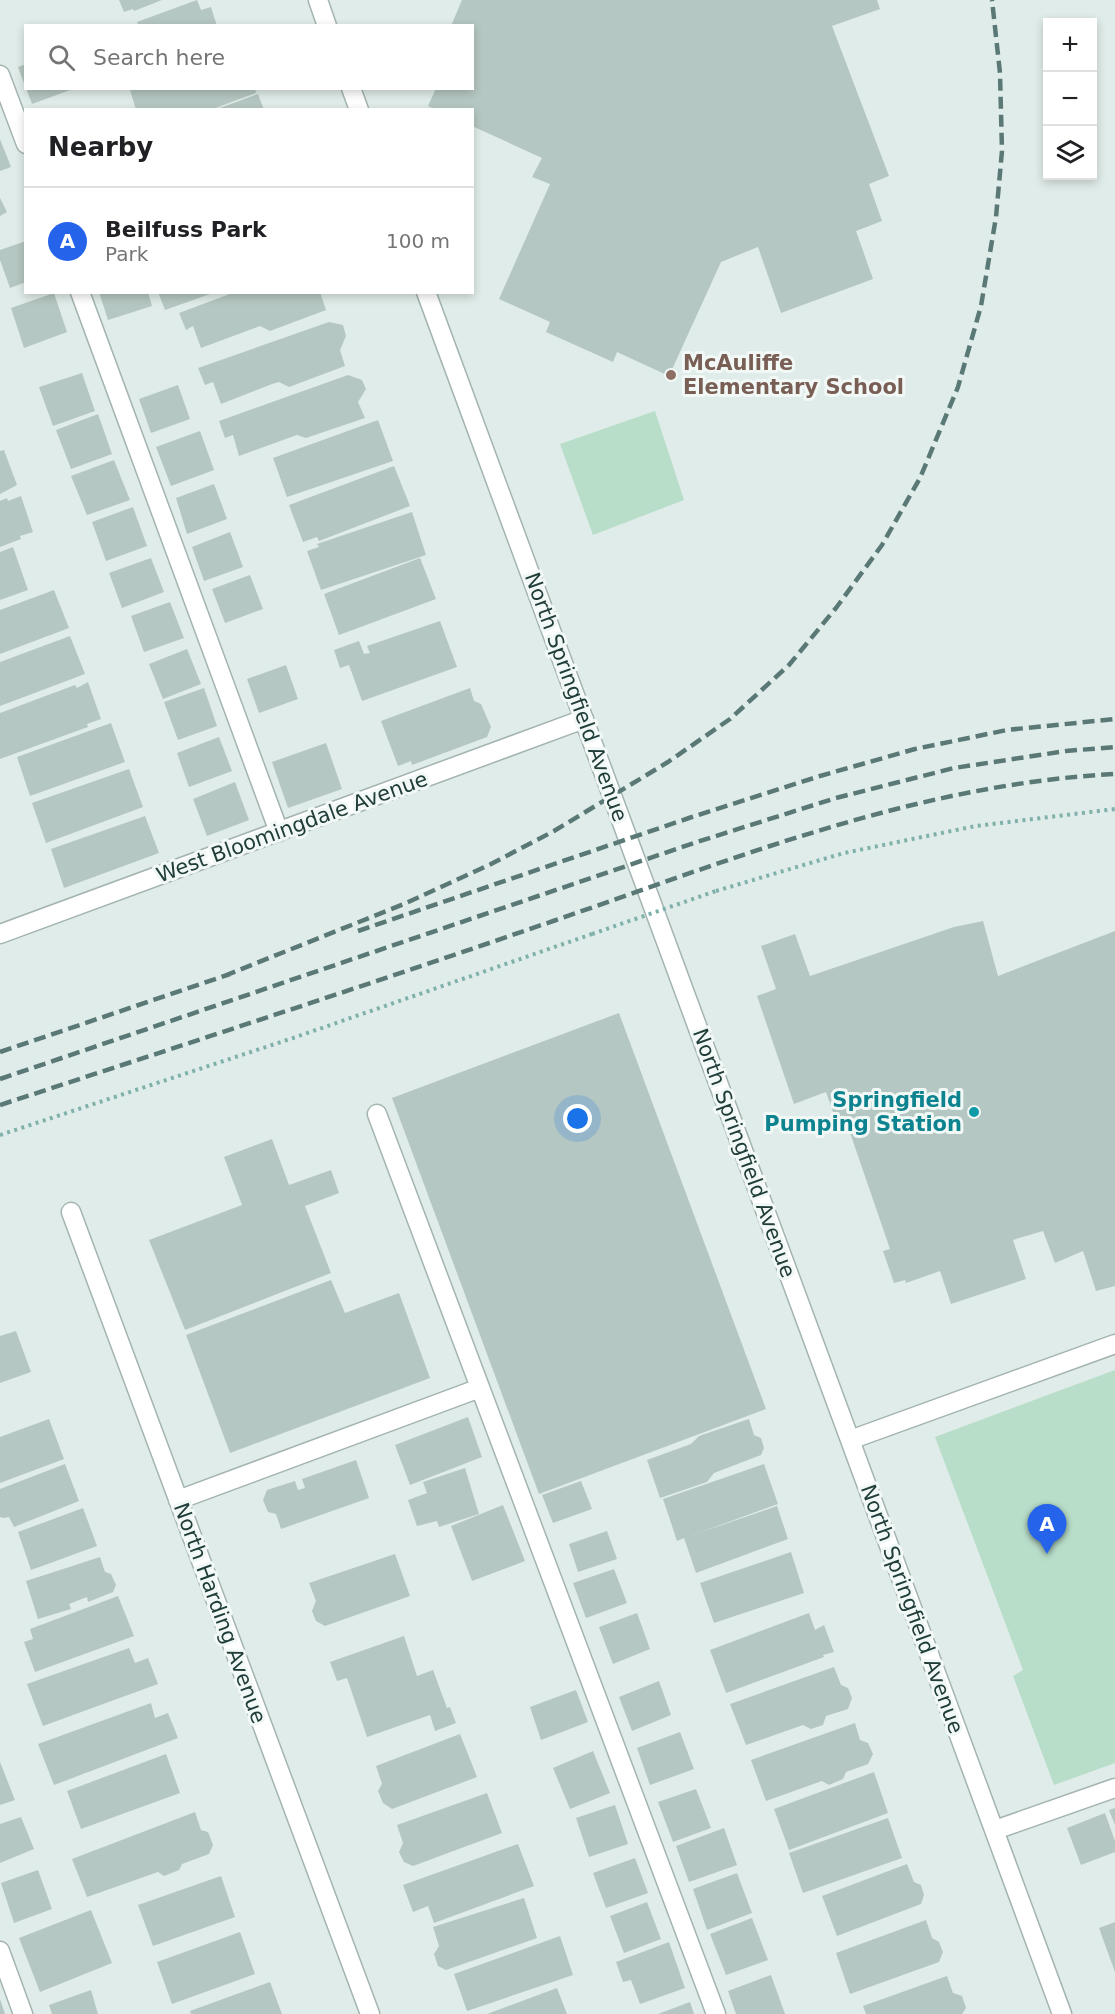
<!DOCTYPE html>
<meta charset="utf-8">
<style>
:root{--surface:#fff;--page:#f2f2f2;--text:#202124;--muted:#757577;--line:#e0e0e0;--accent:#2563eb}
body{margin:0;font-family:"DejaVu Sans",sans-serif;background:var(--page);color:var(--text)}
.controls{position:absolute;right:18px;top:18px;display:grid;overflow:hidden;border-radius:0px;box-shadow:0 3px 9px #0003}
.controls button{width:54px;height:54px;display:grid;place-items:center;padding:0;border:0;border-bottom:2px solid var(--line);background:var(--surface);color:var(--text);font:30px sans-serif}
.you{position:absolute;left:578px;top:1119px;width:21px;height:21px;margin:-15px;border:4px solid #fff;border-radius:50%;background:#1a73e8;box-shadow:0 0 0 9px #1a73e833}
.badge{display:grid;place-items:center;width:39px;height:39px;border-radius:50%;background:var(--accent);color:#fff;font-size:20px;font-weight:700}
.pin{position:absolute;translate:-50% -50px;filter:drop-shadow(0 2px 3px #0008)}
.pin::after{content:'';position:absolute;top:32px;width:21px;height:18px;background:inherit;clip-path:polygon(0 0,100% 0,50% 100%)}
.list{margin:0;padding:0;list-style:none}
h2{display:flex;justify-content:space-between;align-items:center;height:78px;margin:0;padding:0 24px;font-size:26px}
h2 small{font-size:20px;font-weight:400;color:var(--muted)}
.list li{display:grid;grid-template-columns:39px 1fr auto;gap:18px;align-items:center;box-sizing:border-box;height:108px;padding:0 24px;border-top:2px solid var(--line)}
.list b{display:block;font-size:22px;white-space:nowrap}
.list p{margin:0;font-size:20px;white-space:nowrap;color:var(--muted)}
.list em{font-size:20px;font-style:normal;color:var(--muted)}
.icon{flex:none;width:33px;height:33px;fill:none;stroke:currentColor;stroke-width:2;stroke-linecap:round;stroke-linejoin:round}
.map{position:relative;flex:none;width:1115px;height:2014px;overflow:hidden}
.search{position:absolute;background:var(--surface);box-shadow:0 3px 9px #0003;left:24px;top:24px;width:450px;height:66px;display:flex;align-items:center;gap:15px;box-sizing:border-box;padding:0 21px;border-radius:0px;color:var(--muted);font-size:22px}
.panel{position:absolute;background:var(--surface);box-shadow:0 3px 9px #0003;left:24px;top:108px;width:450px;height:186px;border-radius:0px}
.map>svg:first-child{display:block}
.green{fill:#b8dec9}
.building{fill:#b5c7c2}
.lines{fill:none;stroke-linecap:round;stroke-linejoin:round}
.minor-casing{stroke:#a3b4b1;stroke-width:21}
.path{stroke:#7fb1aa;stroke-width:4;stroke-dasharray:3 4.5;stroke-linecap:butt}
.minor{stroke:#fff;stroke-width:18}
.rail{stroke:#5a7976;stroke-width:4.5;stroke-dasharray:12 6;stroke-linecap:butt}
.path-bridge{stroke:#7fb1aa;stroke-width:4;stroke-dasharray:3 4.5;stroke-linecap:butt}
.education-dot{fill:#8d6e63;stroke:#f1f8f6;stroke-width:2}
.culture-dot{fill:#0f9aa8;stroke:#f1f8f6;stroke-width:2}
.labels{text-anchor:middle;stroke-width:6;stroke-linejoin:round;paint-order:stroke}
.education-label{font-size:21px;font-weight:bold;fill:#785e54;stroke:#f1f8f6;text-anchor:start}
.street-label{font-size:21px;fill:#203d3a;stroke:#f1f8f6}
.culture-label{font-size:21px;font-weight:bold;fill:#0d838f;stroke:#f1f8f6;text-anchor:end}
</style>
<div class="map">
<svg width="1115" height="2014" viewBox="0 0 1115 2014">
<rect width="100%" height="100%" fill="#e0ece9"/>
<path class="green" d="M 655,411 L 684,500 L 593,535 L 560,444 Z
M 1115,1370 L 1115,1763 L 1054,1785 L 1013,1676 L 1023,1670 L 935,1437 Z"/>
<path class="building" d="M 119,0 L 162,0 L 134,11 L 133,9 L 124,12 Z
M 197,0 L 201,10 L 211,7 L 217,26 L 139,26 L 137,22 Z
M 462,0 L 877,0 L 880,9 L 832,26 L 889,176 L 869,184 L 882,221 L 856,231 L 873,279 L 781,313 L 758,247 L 721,262 L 669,376 L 617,352 L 613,362 L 546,332 L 550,322 L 499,299 L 550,184 L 532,177 L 542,158 L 472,126 L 472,110 L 436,110 L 428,106 L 436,88 L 472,88 L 472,26 L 451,26 Z
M 26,64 L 26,86 L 25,86 L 18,67 Z
M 26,88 L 73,88 L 73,89 L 32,104 Z
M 135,88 L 255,88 L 256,93 L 210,110 L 136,110 L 130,90 Z
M 258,94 L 264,110 L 218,110 L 217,109 Z
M 0,139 L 11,167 L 0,171 Z
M 0,198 L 7,212 L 0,216 Z
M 26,241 L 26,282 L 10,288 L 0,260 L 0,250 Z
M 99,292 L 148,292 L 152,306 L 108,320 Z
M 158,292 L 213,292 L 213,293 L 165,310 Z
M 235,292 L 320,292 L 326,310 L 270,331 L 260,326 L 201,348 L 193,326 L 186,330 L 179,313 Z
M 54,293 L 67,332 L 24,348 L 11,308 Z
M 329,322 L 343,325 L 346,336 L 340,350 L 345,366 L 289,387 L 279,382 L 272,384 L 221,404 L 213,382 L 205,385 L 198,368 Z
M 82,373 L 95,411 L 53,426 L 39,387 Z
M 348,375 L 362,380 L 366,389 L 358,402 L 365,418 L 306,438 L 297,435 L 239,456 L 233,435 L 225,438 L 219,421 Z
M 178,385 L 190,419 L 151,433 L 139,399 Z
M 98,414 L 112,454 L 71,469 L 56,430 Z
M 378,420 L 393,461 L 287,497 L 273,458 Z
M 200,431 L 214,470 L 171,486 L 156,447 Z
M 4,450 L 17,485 L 0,494 L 0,451 Z
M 114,460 L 130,500 L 87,515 L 71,476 Z
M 394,466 L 410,506 L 319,541 L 317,537 L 303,542 L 289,505 Z
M 214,484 L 227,519 L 187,534 L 176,498 Z
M 21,496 L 33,532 L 20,536 L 21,539 L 0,547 L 0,501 L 7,498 L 8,501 Z
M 133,507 L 147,546 L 106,561 L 92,522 Z
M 412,512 L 426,555 L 321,590 L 307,551 L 319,547 L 317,544 Z
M 230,532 L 243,567 L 204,581 L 192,547 Z
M 13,547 L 28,590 L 0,600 L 0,552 Z
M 151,558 L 164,592 L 122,608 L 109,573 Z
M 420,558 L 436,599 L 339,635 L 324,594 Z
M 250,575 L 263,609 L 225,623 L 212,589 Z
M 54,590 L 69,628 L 0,654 L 0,610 Z
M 170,602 L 184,638 L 144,652 L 131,616 Z
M 440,621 L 457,667 L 362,701 L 349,665 L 340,668 L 334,650 L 359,641 L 364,654 L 370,653 L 367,646 Z
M 70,636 L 85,674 L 0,706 L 0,662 Z
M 187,649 L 201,684 L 163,699 L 149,664 Z
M 286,665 L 298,699 L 259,713 L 247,679 Z
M 88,682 L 101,719 L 87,724 L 88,727 L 0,759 L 0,713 L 75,685 L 77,688 Z
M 204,688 L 217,726 L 178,740 L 164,702 Z
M 470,688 L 474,701 L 481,704 L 491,727 L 487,737 L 412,765 L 411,761 L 398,766 L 381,721 Z
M 111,723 L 125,762 L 30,796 L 17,757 Z
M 219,737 L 232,771 L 189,787 L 177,753 Z
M 326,743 L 342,789 L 288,808 L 272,762 Z
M 129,769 L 143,807 L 46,843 L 32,803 Z
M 235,782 L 249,820 L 207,836 L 193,799 Z
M 145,816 L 159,853 L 64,888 L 51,849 Z
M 983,921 L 998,976 L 1115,931 L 1115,1286 L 1096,1291 L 1083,1251 L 1055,1263 L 1043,1231 L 1013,1240 L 1026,1279 L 951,1304 L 940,1271 L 906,1283 L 905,1280 L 894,1283 L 883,1251 L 890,1249 L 846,1121 L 837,1123 L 826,1092 L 794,1104 L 757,996 L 776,989 L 761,946 L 795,934 L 810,976 L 954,927 Z
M 619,1013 L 766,1409 L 539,1494 L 392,1098 Z
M 272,1139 L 289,1185 L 331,1170 L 339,1193 L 305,1206 L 331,1273 L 185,1330 L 149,1240 L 242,1205 L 224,1157 Z
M 331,1280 L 345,1313 L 399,1293 L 430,1378 L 230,1453 L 186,1335 Z
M 16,1331 L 31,1372 L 0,1383 L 0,1336 Z
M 468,1417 L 482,1457 L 410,1485 L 395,1445 Z
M 49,1419 L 64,1459 L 0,1483 L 0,1437 Z
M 749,1419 L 754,1435 L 761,1438 L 764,1448 L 761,1455 L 714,1473 L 707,1482 L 660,1498 L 647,1460 L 691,1444 L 699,1436 Z
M 356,1460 L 369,1498 L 281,1529 L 276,1514 L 268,1512 L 263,1500 L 267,1490 L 295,1481 L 298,1490 L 305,1488 L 302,1479 Z
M 65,1464 L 79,1501 L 14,1527 L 9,1517 L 4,1518 L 0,1517 L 0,1489 Z
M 764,1464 L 778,1504 L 693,1535 L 777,1506 L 788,1539 L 696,1573 L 684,1538 L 677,1541 L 663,1499 Z
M 465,1468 L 479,1514 L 439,1527 L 437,1521 L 417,1526 L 408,1500 L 427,1493 L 423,1482 Z
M 581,1481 L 592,1509 L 553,1523 L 542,1495 Z
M 503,1505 L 525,1561 L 472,1581 L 451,1526 Z
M 83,1508 L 97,1546 L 31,1570 L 18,1532 Z
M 607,1531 L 617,1559 L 578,1572 L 569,1544 Z
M 791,1552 L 804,1593 L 714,1623 L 700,1583 Z
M 395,1554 L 410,1596 L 325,1626 L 316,1621 L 312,1611 L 316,1601 L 309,1583 Z
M 100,1557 L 105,1572 L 111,1574 L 116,1585 L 113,1592 L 88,1602 L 87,1597 L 69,1604 L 71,1609 L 38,1619 L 26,1581 Z
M 614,1569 L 627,1603 L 586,1618 L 573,1583 Z
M 118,1596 L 134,1636 L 35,1672 L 24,1642 L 33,1639 L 30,1629 Z
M 637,1613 L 650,1649 L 613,1664 L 599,1627 Z
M 809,1613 L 815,1630 L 824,1625 L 834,1652 L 823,1655 L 824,1657 L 726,1693 L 710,1650 Z
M 404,1636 L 417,1676 L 433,1670 L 447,1708 L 450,1707 L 456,1723 L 435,1731 L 430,1715 L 367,1737 L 347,1678 L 337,1681 L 330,1662 Z
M 129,1648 L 135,1663 L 148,1658 L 158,1684 L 43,1726 L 27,1684 Z
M 834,1667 L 841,1685 L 848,1688 L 852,1698 L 848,1709 L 826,1716 L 823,1725 L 811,1729 L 803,1725 L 746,1745 L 730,1704 Z
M 659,1681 L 671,1715 L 632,1731 L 619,1697 Z
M 576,1690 L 588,1722 L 541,1740 L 530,1707 Z
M 151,1703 L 155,1718 L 168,1713 L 178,1738 L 54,1785 L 38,1744 Z
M 855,1723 L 860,1740 L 868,1743 L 873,1754 L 868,1764 L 846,1772 L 843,1779 L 829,1785 L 822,1781 L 766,1801 L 751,1760 Z
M 680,1732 L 694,1769 L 650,1785 L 637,1748 Z
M 460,1734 L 477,1777 L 392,1809 L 383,1803 L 378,1791 L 382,1784 L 376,1766 Z
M 593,1751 L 610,1793 L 570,1809 L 553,1768 Z
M 166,1754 L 180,1793 L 81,1829 L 67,1791 Z
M 0,1762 L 15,1800 L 0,1805 Z
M 874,1772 L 888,1813 L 789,1850 L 774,1809 Z
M 696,1789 L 711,1828 L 673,1842 L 658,1802 Z
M 487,1793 L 502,1833 L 413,1866 L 404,1862 L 399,1852 L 403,1843 L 397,1825 Z
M 615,1805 L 628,1844 L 589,1857 L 576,1818 Z
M 1115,1808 L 1115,1825 L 1109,1810 Z
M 195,1812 L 201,1830 L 208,1832 L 213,1845 L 209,1854 L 182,1864 L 179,1870 L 164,1876 L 158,1872 L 87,1897 L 72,1859 Z
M 1105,1813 L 1115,1841 L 1115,1852 L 1081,1865 L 1067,1828 Z
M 21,1817 L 34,1849 L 0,1863 L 0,1824 Z
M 888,1818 L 902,1858 L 803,1893 L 789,1853 Z
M 724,1828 L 737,1865 L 689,1882 L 676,1846 Z
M 518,1844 L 534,1886 L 434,1923 L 428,1906 L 413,1912 L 403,1885 Z
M 635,1858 L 648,1893 L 606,1908 L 593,1873 Z
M 907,1864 L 914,1882 L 921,1885 L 924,1895 L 921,1904 L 837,1936 L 822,1896 Z
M 38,1870 L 52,1909 L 14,1923 L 1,1883 Z
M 737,1873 L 752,1913 L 707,1930 L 693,1889 Z
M 221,1876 L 235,1917 L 153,1946 L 138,1905 Z
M 524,1898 L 537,1938 L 446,1970 L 438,1966 L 434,1954 L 439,1946 L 433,1927 Z
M 647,1902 L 661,1939 L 624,1953 L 610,1916 Z
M 91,1910 L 112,1963 L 40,1992 L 19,1938 Z
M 752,1918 L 768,1960 L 726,1975 L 710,1934 Z
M 926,1920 L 932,1938 L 939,1942 L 943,1952 L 939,1962 L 850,1994 L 836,1953 Z
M 1115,1922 L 1115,1972 L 1099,1928 Z
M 240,1932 L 255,1974 L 172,2004 L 157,1962 Z
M 560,1936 L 573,1975 L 467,2011 L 454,1974 Z
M 669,1942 L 685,1988 L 640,2004 L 631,1980 L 623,1982 L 616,1962 Z
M 771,1975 L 785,2014 L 736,2014 L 728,1991 Z
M 947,1976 L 953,1993 L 962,1996 L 966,2008 L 962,2014 L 866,2014 L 863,2006 Z
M 270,1982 L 282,2014 L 191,2014 L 190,2011 Z
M 557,1988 L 567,2014 L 487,2014 Z
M 91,1990 L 98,2014 L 52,2014 L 49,2005 Z
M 0,1999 L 5,2014 L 0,2014 Z
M 690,2002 L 694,2014 L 658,2014 Z"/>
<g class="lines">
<defs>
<path id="minor" d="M 318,0 L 327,26
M 0,75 L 26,144
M 351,88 L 359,110
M 80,292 L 279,832
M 426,292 L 1062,2014
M 0,934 L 584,719
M 377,1114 L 716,2014
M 71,1212 L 370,2014
M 850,1440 L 1115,1344
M 178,1500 L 480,1388
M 995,1830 L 1115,1788
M 0,1951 L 23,2014"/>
</defs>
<use href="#minor" class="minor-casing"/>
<path class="path" d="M 716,891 L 844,853 L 976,826 L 1115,809
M 0,1135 L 293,1038 L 592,934"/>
<use href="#minor" class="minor"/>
<path class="rail" d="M 358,931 L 689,818 L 820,776 L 915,749 L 1007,730 L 1115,719
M 224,976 L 404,904 L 491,864 L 554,831 L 668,762 L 730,719 L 789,665 L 836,608 L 882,545 L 920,478 L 958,387 L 981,306 L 996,217 L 1002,151 L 1000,73 L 992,0
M 0,1052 L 230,974
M 0,1079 L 697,842 L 836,798 L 954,768 L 1066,751 L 1115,747
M 0,1105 C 186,1044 371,984 556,920 C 739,857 919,784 1115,774"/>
<path class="path-bridge" d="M 592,934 L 716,891"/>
</g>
<circle class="education-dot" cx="671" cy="375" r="6"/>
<circle class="culture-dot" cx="974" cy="1112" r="6"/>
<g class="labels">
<g class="education-label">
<text x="683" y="370">McAuliffe<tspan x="683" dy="24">Elementary School</tspan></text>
</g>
<g class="street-label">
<text transform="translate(576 697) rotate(70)" y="7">North Springfield Avenue</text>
<text transform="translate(292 827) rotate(-20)" y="7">West Bloomingdale Avenue</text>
<text transform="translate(744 1153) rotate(70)" y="7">North Springfield Avenue</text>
<text transform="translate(912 1609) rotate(70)" y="7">North Springfield Avenue</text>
<text transform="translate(220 1613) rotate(70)" y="7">North Harding Avenue</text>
</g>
<g class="culture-label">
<text x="962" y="1107">Springfield<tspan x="962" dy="24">Pumping Station</tspan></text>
</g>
</g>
</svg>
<div class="controls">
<button>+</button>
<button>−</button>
<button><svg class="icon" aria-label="layers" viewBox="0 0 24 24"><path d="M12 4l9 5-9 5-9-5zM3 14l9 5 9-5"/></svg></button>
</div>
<div class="you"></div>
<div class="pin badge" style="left:1047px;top:1554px">A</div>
<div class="search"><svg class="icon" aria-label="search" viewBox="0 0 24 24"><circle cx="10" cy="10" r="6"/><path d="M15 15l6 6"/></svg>Search here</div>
<section class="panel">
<h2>Nearby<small></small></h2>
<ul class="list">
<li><span class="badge">A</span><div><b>Beilfuss Park</b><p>Park</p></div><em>100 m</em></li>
</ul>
</section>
</div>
